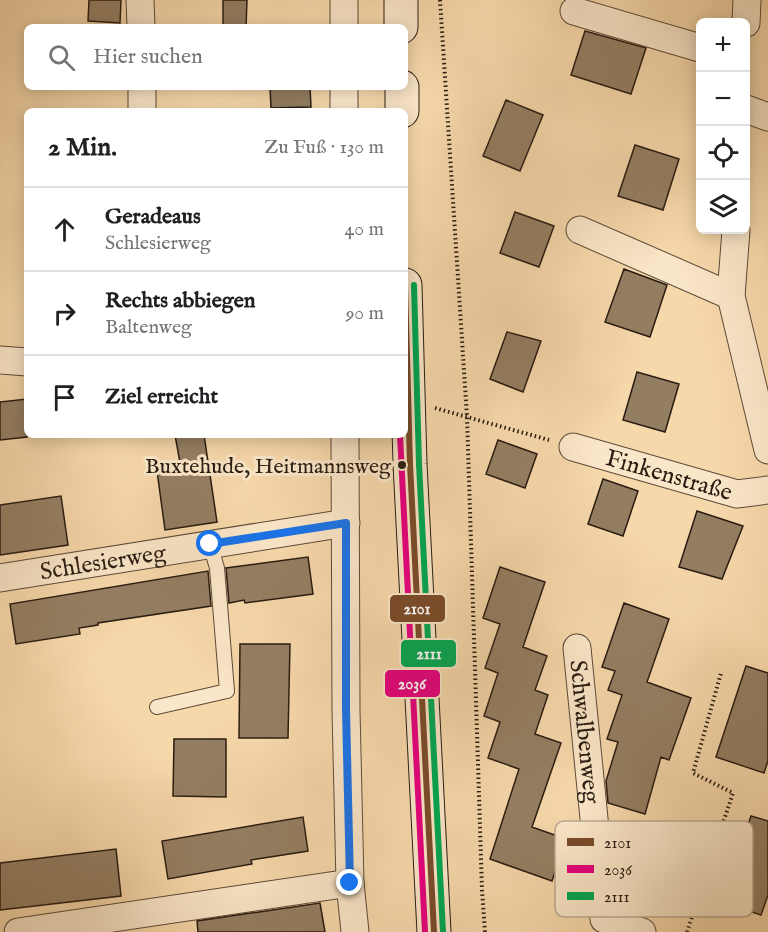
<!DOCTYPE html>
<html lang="de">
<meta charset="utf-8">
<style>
:root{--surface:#fff;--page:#f6f6f6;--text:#202124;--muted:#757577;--line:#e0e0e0}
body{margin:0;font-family:"IM FELL English",serif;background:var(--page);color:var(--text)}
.controls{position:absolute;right:18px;top:18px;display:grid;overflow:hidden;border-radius:9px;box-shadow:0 3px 15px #0003}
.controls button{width:54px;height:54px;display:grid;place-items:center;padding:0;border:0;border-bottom:2px solid var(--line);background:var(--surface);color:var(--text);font:30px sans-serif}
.stop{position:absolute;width:18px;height:18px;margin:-14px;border:4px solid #1a73e8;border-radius:50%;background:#fff}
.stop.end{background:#1a73e8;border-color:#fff;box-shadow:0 2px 6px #0008}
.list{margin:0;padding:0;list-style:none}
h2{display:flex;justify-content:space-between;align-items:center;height:78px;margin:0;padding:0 24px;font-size:26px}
h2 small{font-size:20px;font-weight:400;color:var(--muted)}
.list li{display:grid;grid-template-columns:39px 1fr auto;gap:18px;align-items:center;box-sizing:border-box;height:84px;padding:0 24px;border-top:2px solid var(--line)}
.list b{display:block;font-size:22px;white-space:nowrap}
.list p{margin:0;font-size:20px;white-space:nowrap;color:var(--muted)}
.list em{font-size:20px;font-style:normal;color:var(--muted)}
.icon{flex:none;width:33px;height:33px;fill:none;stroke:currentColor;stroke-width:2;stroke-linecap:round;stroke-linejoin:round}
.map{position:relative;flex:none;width:768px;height:932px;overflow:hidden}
.search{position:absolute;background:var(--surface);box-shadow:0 3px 15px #0003;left:24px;top:24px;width:384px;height:66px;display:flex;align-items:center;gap:15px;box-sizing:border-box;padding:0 21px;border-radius:9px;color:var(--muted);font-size:22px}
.panel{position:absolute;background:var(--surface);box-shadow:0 3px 15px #0003;left:24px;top:108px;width:384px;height:330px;border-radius:9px}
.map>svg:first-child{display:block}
.building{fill:#947e62;stroke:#281c12;stroke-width:1.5}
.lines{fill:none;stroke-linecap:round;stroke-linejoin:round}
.lane-casing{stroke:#5c4b38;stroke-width:16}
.street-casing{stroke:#5c4b38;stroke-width:29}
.secondary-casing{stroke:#281c12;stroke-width:35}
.path{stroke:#281c12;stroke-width:4;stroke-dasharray:1.5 3;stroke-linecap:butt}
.lane{stroke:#fae6c8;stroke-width:14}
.street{stroke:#fae6c8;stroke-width:27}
.secondary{stroke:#fae6c8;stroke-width:33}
.bus-1-casing{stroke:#fae6c8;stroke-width:10}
.bus-2-casing{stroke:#fae6c8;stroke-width:10}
.bus-3-casing{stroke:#fae6c8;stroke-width:10}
.bus-1{stroke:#7a4b2a;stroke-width:6}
.bus-2{stroke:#e5007d;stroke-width:6}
.bus-3{stroke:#00a651;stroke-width:6}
.route{stroke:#1a73e8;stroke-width:8}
.bus-dot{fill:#281c12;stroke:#fae6c8;stroke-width:2}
.labels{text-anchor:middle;stroke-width:6;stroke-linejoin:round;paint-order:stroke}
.bus-label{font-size:22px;fill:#281c12;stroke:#fae6c8;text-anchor:end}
.street-label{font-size:24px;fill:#281c12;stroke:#fae6c8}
.key{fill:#fae6c8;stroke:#bba991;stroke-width:1.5}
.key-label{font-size:16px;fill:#281c12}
.line-badge{stroke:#fae6c8;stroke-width:2}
.badge-label{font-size:16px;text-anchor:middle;font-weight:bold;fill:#fff}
</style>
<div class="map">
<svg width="768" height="932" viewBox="0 0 768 932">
<rect width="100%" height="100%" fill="#f7d8ab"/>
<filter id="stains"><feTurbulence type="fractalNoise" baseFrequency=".00333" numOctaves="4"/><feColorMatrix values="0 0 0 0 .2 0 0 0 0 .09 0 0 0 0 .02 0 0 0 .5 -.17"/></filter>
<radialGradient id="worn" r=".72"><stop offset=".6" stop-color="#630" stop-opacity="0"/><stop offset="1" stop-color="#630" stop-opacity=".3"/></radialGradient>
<path class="building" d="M 89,0 L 121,0 L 120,23 L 88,21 Z
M 223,0 L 247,0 L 246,27 L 223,27 Z
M 585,31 L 646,48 L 631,94 L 571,75 Z
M 270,87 L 310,87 L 311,107 L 271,108 Z
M 506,100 L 543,115 L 520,171 L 483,156 Z
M 635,145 L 679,159 L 663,210 L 618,196 Z
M 515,212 L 554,226 L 539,267 L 500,253 Z
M 624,269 L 667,285 L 650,337 L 605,322 Z
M 507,332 L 541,341 L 523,392 L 490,379 Z
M 637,372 L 679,384 L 665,432 L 623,420 Z
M 27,399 L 27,437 L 0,440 L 0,402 Z
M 175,435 L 204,435 L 217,522 L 165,530 L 157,471 L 181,468 Z
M 498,440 L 537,454 L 525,488 L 486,474 Z
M 603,479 L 638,491 L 623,536 L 588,524 Z
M 61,496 L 68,545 L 0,555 L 0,505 Z
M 697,511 L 743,526 L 722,579 L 679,567 Z
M 308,557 L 313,594 L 245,603 L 244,600 L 229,603 L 226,568 Z
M 500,567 L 545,582 L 523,647 L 547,656 L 535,690 L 548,695 L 535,734 L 561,743 L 532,827 L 566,839 L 552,881 L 490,859 L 519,769 L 488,758 L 500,722 L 484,716 L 498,673 L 485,668 L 500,624 L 483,618 Z
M 208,571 L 211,606 L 98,623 L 98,625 L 79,628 L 80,634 L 16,644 L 10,604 Z
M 624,603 L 669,619 L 647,682 L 691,698 L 669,760 L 661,757 L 645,814 L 608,803 L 606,781 L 618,742 L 607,739 L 622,695 L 608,690 L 615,671 L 602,667 Z
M 240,644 L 290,644 L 288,738 L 239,738 Z
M 746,666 L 768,673 L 768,761 L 764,773 L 716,757 Z
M 174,739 L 226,739 L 226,797 L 173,796 Z
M 751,816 L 768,821 L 768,895 L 761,915 L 722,902 Z
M 303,817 L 308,851 L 251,860 L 252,864 L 168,879 L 162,841 Z
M 116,849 L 121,896 L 0,910 L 0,863 Z
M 320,903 L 325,932 L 198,932 L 197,921 Z"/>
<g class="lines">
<defs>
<path id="lane" d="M 157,707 L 227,691 L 217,568 L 210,544"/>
<g id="street">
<path d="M 140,0 L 141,27"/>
<path d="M 344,0 L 344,27"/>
<path d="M 574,11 L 700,48"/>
<path d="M 746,23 L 747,0"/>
<path d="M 142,87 L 142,111"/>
<path d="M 344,87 L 344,111"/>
<path d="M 746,109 L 768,117"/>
<path d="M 580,230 L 731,296"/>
<path d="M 736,230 L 731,296 L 768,450"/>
<path d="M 0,360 L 27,362"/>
<path d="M 345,435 L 346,710 L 350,883 L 355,932"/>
<path id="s1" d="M 573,447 L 737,494 L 768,490"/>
<path id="s2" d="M 0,578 L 346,523"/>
<path id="s3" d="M 577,648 L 604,919 L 642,932"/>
<path d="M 18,932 L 350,883"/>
</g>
<path id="secondary" d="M 401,0 L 401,27
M 402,87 L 402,111
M 405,285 L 410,464 L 434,932"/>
</defs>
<use href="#lane" class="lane-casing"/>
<use href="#street" class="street-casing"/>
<use href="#secondary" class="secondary-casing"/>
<path class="path" d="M 440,0 L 467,417 L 482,890 L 485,932
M 435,408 L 549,440
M 687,932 L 733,793 L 693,773 L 721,673"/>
<use href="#lane" class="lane"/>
<use href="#street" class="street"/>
<use href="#secondary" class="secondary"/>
<defs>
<path id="bus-1" d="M 405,285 L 410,464 L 434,932"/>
<path id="bus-2" d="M 400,435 L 425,932"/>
<path id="bus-3" d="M 414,285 L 419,464 L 443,932"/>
</defs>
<use href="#bus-1" class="bus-1-casing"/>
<use href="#bus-2" class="bus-2-casing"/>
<use href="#bus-3" class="bus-3-casing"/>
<use href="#bus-1" class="bus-1"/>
<use href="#bus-2" class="bus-2"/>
<use href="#bus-3" class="bus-3"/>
</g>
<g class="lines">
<path class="route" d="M 210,544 L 346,523 L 346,710 L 350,883"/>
</g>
<circle class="bus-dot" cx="402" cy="465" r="5"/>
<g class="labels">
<g class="bus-label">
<text x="391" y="473">Buxtehude, Heitmannsweg</text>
</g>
<g class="street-label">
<text dy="8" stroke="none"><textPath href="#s1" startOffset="100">Finkenstraße</textPath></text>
<text dy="8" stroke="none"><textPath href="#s2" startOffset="104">Schlesierweg</textPath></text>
<text dy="8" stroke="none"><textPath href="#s3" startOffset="84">Schwalbenweg</textPath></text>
</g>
</g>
<rect x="555" y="821" width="198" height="96" rx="9" class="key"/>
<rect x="567" y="838" width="27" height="8" fill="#7a4b2a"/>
<rect x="567" y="865" width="27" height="8" fill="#e5007d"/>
<rect x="567" y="892" width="27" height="8" fill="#00a651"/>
<g class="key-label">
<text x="604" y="848">2101</text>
<text x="604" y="875">2036</text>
<text x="604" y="902">2111</text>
</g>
<g class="line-badge">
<rect x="389" y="594" width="57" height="29" rx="6" fill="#7a4b2a"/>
<rect x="400" y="639" width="57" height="29" rx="6" fill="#00a651"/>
<rect x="384" y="669" width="57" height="29" rx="6" fill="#e5007d"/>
</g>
<g class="badge-label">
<text x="417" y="614">2101</text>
<text x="429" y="659">2111</text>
<text x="412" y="689">2036</text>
</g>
<rect width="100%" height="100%" filter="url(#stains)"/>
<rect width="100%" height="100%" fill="url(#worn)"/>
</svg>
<div class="controls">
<button>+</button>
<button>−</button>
<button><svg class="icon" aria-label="locate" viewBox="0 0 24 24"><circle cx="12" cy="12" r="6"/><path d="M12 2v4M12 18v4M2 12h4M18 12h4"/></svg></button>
<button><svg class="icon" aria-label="layers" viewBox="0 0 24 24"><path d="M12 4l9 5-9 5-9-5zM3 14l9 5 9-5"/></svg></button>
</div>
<div class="stop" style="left:210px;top:544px"></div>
<div class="stop end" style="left:350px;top:883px"></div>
<div class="search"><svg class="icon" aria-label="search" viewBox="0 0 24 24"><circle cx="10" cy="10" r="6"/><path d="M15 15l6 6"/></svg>Hier suchen</div>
<section class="panel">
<h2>2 Min.<small>Zu Fuß · 130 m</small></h2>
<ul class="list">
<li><svg class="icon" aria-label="ahead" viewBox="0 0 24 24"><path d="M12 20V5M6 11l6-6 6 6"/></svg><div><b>Geradeaus</b><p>Schlesierweg</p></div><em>40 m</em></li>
<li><svg class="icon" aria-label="right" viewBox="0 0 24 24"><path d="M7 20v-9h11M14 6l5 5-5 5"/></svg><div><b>Rechts abbiegen</b><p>Baltenweg</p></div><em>90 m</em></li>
<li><svg class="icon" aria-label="arrive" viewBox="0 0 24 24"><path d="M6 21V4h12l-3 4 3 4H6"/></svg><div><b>Ziel erreicht</b></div></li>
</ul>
</section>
</div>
